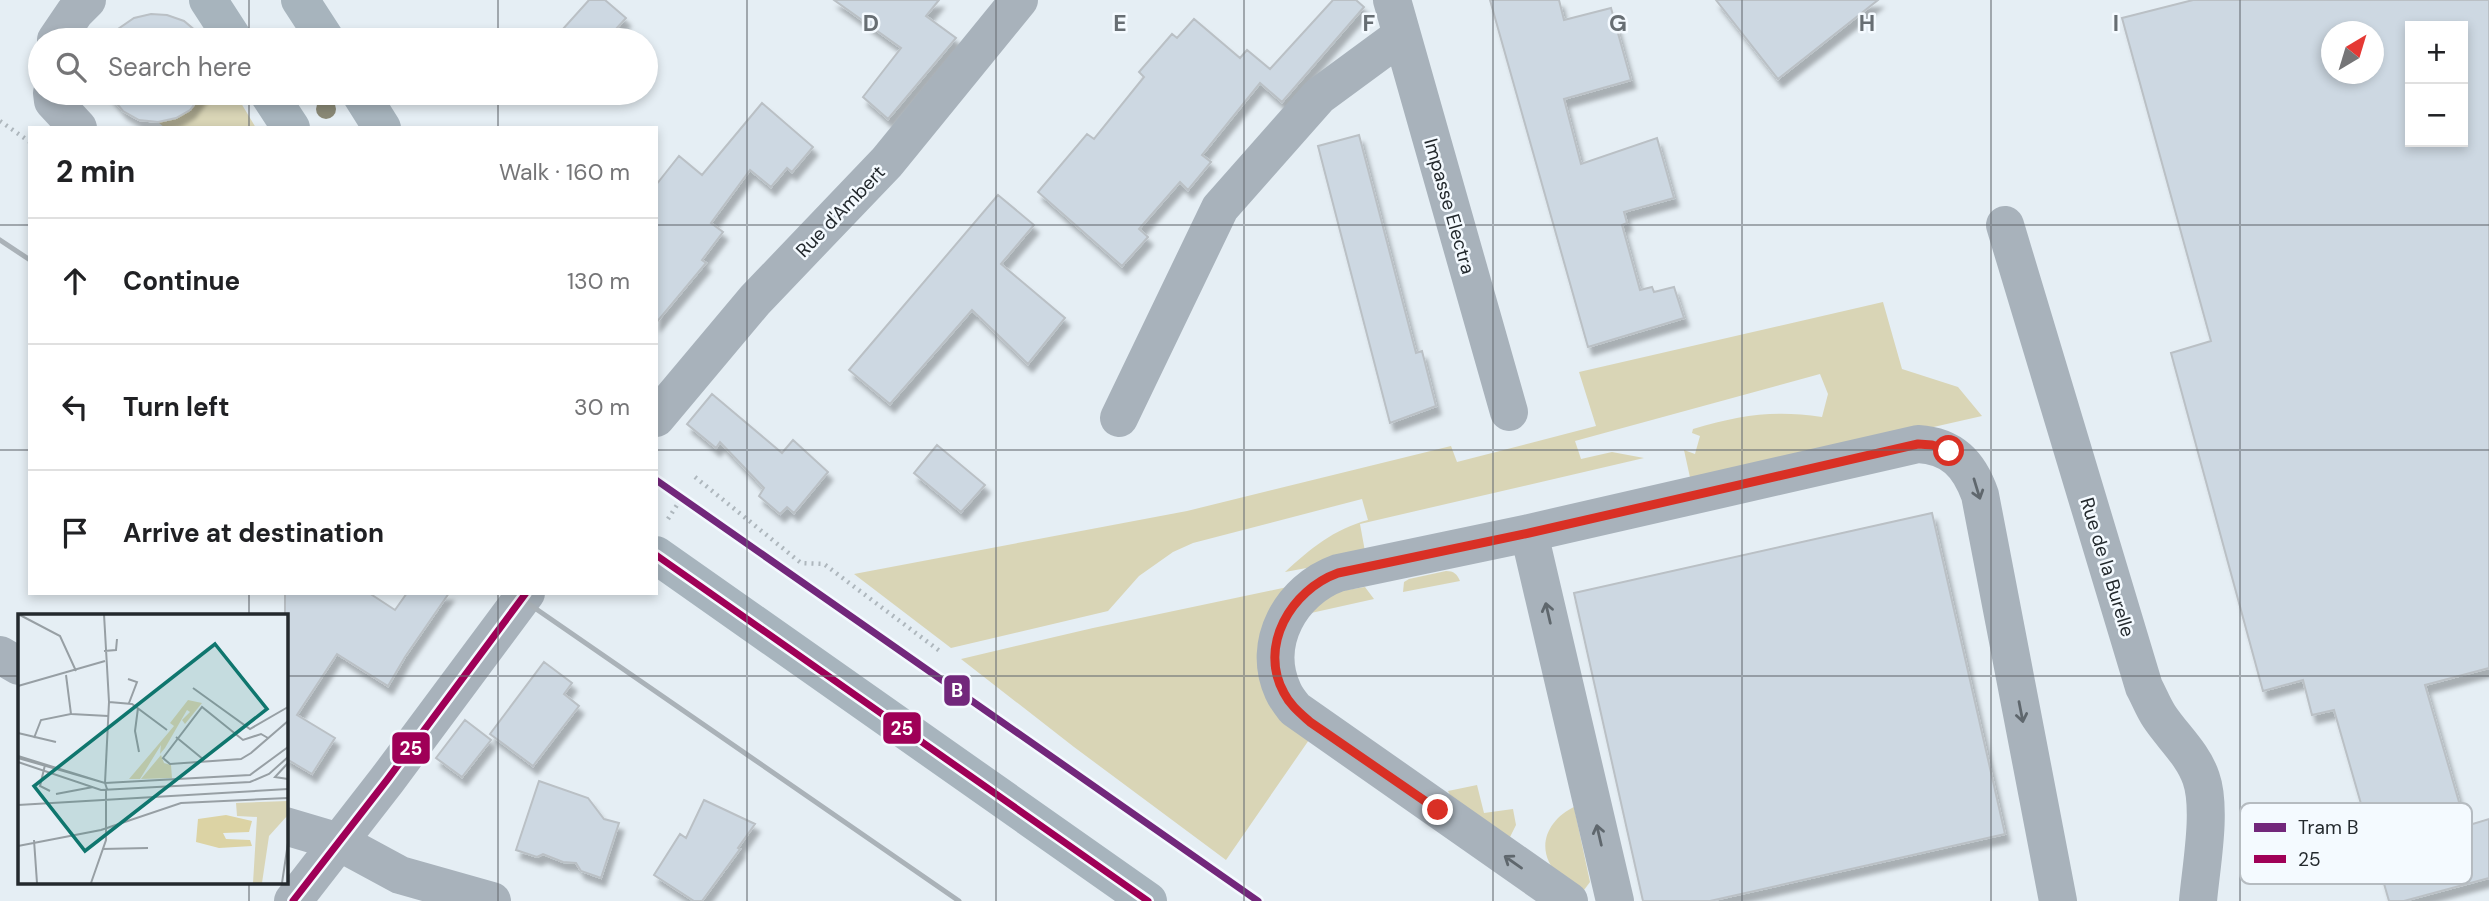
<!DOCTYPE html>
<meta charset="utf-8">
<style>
:root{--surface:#fff;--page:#f6f6f6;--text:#202124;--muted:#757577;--line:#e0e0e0}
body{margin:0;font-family:"DM Sans",sans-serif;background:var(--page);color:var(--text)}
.controls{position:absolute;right:21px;top:21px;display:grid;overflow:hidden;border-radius:0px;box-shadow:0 4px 10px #0003}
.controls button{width:63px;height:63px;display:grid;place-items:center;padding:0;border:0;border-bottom:2px solid var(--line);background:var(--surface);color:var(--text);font:35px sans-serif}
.compass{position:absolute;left:2321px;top:21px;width:63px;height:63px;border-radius:50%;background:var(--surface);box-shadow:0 4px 10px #0003;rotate:38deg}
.stop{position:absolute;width:21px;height:21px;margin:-16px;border:5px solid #d93025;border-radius:50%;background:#fff}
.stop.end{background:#d93025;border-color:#fff;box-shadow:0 2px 7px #0008}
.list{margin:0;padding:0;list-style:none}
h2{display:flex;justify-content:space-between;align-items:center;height:91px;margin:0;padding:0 28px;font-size:30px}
h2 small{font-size:23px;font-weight:400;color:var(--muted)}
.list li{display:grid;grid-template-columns:46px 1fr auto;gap:21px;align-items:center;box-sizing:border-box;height:126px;padding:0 28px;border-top:2px solid var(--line)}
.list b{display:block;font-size:26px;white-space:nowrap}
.list em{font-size:23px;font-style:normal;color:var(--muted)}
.icon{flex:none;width:38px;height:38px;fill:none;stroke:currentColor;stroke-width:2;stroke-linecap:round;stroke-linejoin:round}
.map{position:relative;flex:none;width:2489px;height:901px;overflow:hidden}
.search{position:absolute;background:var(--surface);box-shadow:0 4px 10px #0003;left:28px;top:28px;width:630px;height:77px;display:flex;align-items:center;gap:18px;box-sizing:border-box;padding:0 24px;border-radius:38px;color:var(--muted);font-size:26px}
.panel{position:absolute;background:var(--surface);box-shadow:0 4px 10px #0003;left:28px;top:126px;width:630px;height:469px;border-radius:0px}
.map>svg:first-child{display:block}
.green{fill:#d9d5b6}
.building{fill:#cdd8e2;stroke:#bac0c5;stroke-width:2;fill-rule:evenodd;filter:url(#shadow)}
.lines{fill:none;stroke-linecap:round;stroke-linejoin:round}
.path{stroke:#aeb7bd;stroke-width:4.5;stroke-dasharray:2 5;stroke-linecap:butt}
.minor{stroke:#a8b2bb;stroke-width:38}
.major{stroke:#a7b4bd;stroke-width:38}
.rail{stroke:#aab2b8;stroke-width:5}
.bus-1-casing{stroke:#f4faff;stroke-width:12}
.bus-1{stroke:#9f0057;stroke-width:7}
.tram-1-casing{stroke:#f4faff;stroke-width:12}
.tram-1{stroke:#72277b;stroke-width:7}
.tree{fill:#8b8a77}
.oneway{stroke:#5f676d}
.route{stroke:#d93025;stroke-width:9}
.grid{fill:none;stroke:#676e73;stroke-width:2;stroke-opacity:0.55}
.labels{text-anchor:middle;stroke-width:5;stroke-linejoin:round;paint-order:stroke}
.street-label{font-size:19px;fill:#23292d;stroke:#f4faff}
.inset-road{fill:none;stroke:#979fa4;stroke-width:2}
.view{fill:#0f766e;fill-opacity:0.15;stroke:#0f766e;stroke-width:3.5}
.inset-edge{fill:none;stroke:#23292d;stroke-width:3.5}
.key{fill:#f4faff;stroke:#b5bbc0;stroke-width:2}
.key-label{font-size:19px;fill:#23292d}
.grid-label{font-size:23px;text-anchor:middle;font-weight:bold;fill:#676e73;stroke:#f4faff;stroke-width:5;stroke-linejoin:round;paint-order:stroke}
.line-badge{stroke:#f4faff;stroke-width:2.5}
.badge-label{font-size:19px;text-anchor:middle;font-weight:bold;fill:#fff}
</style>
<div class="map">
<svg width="2489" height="901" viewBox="0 0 2489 901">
<defs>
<filter id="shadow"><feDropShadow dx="4.5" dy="8" stdDeviation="2" flood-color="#0004"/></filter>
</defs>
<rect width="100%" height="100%" fill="#e5eef4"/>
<path class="green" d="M 203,93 L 235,93 L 256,128 L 165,128 L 158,122 C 177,118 193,112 203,93 Z
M 1883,302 L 1902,369 L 1958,387 L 1982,416 L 1691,482 L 1684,450 L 1695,454 L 1700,436 L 1692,433 L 1693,429 C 1741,415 1773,410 1822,417 L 1828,394 L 1820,374 L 1575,441 L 1581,459 L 1612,452 L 1644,458 L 1360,524 L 1366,557 L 1285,572 C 1310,549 1334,529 1368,520 L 1362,499 L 1193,543 L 1173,552 L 1139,576 L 1108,611 L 951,648 L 854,574 L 1187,511 L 1451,446 L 1457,462 L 1596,426 L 1579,372 Z
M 1446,571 C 1454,571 1457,574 1460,581 L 1403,592 L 1404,582 L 1409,579 Z
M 1292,586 L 1273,612 L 1311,737 L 1226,860 L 1074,747 L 961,659 L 1093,628 Z
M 1365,587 L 1374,599 L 1302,615 L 1322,594 Z
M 1477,785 L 1484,813 L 1513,809 L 1516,825 L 1510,837 L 1454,804 L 1448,791 Z
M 1574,807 L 1590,882 L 1581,894 C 1571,885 1554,874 1549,862 C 1538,839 1553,817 1574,807 Z"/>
<path class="building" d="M 589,0 L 605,0 L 626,18 L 606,40 L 553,40 Z
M 834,0 L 939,0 L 926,16 L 956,38 L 888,119 L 863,97 L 901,48 Z
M 1333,0 L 1356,0 L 1364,7 L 1282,102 L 1260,83 L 1202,155 L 1211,162 L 1188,190 L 1180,182 L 1139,229 L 1148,237 L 1122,266 L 1038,192 L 1087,134 L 1094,139 L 1144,77 L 1139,72 L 1172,34 L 1177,38 L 1194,19 L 1240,58 L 1247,50 L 1270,69 Z
M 1490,0 L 1559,0 L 1564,20 L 1611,8 L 1631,80 L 1564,99 L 1581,164 L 1657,138 L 1674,198 L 1624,212 L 1627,223 L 1622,225 L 1640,290 L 1652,287 L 1654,292 L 1674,287 L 1684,318 L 1588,347 Z
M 1716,0 L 1878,0 L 1778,79 Z
M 2193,0 L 2489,0 L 2489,668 L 2425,685 L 2466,826 L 2489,819 L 2489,878 L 2404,901 L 2389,901 L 2334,710 L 2312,715 L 2303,680 L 2263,691 L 2171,353 L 2211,341 L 2122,18 ZM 2410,26 L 2463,26 L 2463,142 L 2410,142 ZM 2332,32 L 2374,32 L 2374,74 L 2332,74 Z
M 151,14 L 167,15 L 184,21 L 197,32 L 201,40 L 110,40 L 118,29 L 134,18 Z
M 108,93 L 203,93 L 190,110 L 176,118 L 158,122 L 139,120 L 123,111 Z
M 762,103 L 813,147 L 792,172 L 787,168 L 771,187 L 750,170 L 711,223 L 723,232 L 702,260 L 706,263 L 656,323 L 656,185 L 679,156 L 702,175 Z
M 1359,135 L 1416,353 L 1422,351 L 1436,406 L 1390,423 L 1318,146 Z
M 998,195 L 1034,225 L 1001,264 L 1065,318 L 1028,364 L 972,310 L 890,404 L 849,370 Z
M 712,394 L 782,453 L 793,440 L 828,472 L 794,513 L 787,507 L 780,514 L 759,496 L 764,488 L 720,442 L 716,448 L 687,424 Z
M 937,445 L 985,485 L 961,512 L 914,473 Z
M 1932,513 L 2005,834 L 1710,901 L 1643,901 L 1574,593 Z
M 285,593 L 369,593 L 395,610 L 407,593 L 449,593 L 405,657 L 388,686 L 337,654 L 297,715 L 335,738 L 312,774 L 285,758 Z
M 544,662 L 572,683 L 564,694 L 579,706 L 533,766 L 490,734 Z
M 465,720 L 491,740 L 462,777 L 436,758 Z
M 539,781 L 588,798 L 604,819 L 619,823 L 601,878 L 581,871 L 576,863 L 563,862 L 543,854 L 537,857 L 516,850 Z
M 704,800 L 755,824 L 738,848 L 740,849 L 702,901 L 694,901 L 654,875 L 680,834 L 686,838 Z"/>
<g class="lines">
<path class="path" d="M 0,121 L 30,142
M 695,477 L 801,563 L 824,564 L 941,652
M 668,519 L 686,491"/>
<path class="minor" d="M 1392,0 L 1509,412
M 56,40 L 75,12 L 87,0
M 52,93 L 53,101 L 78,128
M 2005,225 L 2144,687 C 2149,696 2153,707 2159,716 C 2172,736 2193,754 2201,778 C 2212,809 2201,867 2198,901
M 656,418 L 755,300 L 887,162 L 1019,0
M 1119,418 L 1220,208 L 1319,96 L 1402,35
M 1529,533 L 1615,901
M 0,655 L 19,666
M 285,826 L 339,842 L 400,875 L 492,901
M 293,901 L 387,780 L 526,593
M 1569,901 L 1295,709 C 1291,704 1286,698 1283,691 C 1261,643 1291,590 1338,573 L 1529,533 L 1918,444 C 1952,446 1969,464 1980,495 L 2058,901"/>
<path class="major" d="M 208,0 L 234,40
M 300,0 L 326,40
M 268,93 L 291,128
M 360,93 L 382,128
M 656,555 L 1148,901"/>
<path class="rail" d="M 0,240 L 30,260
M 513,593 L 959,901"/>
<defs>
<path id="bus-1" d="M 656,555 L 1148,901
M 293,901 L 387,780 L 526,593"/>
</defs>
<use href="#bus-1" class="bus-1-casing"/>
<use href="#bus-1" class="bus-1"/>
<defs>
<path id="tram-1" d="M 656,480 L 1258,901"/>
</defs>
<use href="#tram-1" class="tram-1-casing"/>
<use href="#tram-1" class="tram-1"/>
</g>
<circle class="tree" cx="326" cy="109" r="10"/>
<defs><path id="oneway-shaft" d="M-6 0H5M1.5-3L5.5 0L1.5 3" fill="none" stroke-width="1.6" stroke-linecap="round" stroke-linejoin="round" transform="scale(1.75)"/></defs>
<g class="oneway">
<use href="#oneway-shaft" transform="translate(1977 489) rotate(73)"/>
<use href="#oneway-shaft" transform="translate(1548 613) rotate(-103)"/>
<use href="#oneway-shaft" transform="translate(2021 712) rotate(79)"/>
<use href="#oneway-shaft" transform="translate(1599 835) rotate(-103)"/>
<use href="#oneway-shaft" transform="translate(1513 862) rotate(-145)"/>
</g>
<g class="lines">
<path class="route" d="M 1438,810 L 1310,722 C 1300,713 1290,705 1284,693 C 1258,646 1291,590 1338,573 L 1529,533 L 1918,444 L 1932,445 L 1949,451"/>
</g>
<path class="grid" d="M 249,0 L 249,40M 498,0 L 498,40M 747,0 L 747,901M 996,0 L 996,901M 1244,0 L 1244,901M 1493,0 L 1493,901M 1742,0 L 1742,901M 1991,0 L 1991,901M 2240,0 L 2240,901M 249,93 L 249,128M 498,93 L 498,128M 0,225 L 30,225M 656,225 L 2489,225M 0,450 L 30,450M 656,450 L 2489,450M 249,593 L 249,616M 498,593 L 498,901M 0,676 L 19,676M 285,676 L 2489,676M 249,882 L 249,901"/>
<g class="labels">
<g class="street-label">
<text transform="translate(1450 206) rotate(74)" y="7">Impasse Electra</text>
<text transform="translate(840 211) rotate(-46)" y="7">Rue d'Ambert</text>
<text transform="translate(2108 567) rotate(73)" y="7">Rue de la Burelle</text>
</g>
</g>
<g transform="translate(18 614)">
<rect width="270" height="270" fill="#e5eef4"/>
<path d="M 170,86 L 184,89 L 167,110 L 164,106 L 172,98 L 169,96 L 147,134 L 142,140 L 143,131 L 122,165 L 111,165 L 156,112 L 152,109 ZM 143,141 L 146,149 L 153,151 L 154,164 L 123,165 ZM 269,187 L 269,202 L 251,222 L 244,269 L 235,269 L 239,203 L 219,202 L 218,189 Z" fill="#d9d5b6"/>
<path d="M 208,201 L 234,207 L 231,218 L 205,219 L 208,225 L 232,226 L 234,232 L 201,234 L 178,228 L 180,205 Z" fill="#dcd3a4"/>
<path class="inset-road" d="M 0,0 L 42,22 L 58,57M 86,0 L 91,88 L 87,169M 86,37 L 98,36 L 99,25M 110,65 L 119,68 L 111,89M 0,72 L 87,47M 175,74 L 232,115 L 270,93M 91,88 L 114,90 L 149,116M 120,94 L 117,117 L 121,138M 53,100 L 90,102M 0,119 L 38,128M 158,123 L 186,146M 16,124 L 23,106 L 53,100 L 48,61M 250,124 L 243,120 L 225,126 L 184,93 L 145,144 L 152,150 L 223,145 L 233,139 L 270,107M 0,142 L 87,169 L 89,175M 0,144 L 87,169 L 232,161 L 270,133M 0,148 L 83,176 L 232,168 L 251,160 L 270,143M 270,149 L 257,163 L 270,165M 27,151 L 22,172 L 32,177M 38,180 L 75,173M 0,191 L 270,175M 16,226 L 19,269M 0,232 L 83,216 L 163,189 L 270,184M 84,235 L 130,234M 73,269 L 88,226 L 88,176M 264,269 L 270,229"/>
<path class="view" d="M 197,30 L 249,95 L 67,237 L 16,172 Z"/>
<rect width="270" height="270" class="inset-edge"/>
</g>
<rect x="2240" y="803" width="232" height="81" rx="10" class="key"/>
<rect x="2254" y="823" width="32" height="9" fill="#72277b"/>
<rect x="2254" y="855" width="32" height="8" fill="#9f0057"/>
<g class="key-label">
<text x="2298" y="834">Tram B</text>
<text x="2298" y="866">25</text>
</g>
<g class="grid-label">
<text x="871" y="31">D</text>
<text x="1120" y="31">E</text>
<text x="1369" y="31">F</text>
<text x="1618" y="31">G</text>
<text x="1867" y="31">H</text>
<text x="2116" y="31">I</text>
</g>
<g class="line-badge">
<rect x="943" y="674" width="28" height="33" rx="7" fill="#72277b"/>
<rect x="882" y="711" width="40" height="34" rx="7" fill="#9f0057"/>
<rect x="391" y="731" width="40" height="34" rx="7" fill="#9f0057"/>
</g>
<g class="badge-label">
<text x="957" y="697">B</text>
<text x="902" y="735">25</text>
<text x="411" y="755">25</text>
</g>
</svg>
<div class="controls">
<button>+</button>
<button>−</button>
</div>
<svg class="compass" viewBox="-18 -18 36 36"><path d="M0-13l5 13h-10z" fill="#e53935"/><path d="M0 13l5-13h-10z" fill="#757577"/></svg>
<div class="stop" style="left:1949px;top:451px"></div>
<div class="stop end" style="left:1438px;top:810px"></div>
<div class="search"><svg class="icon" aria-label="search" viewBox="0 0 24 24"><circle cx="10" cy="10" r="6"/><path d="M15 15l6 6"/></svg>Search here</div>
<section class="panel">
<h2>2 min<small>Walk · 160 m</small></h2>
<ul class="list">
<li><svg class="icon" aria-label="ahead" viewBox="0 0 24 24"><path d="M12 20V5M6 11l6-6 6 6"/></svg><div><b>Continue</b></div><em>130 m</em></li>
<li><svg class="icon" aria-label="left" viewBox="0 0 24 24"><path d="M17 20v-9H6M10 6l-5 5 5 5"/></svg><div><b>Turn left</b></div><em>30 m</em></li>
<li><svg class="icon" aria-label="arrive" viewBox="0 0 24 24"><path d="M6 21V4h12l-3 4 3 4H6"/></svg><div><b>Arrive at destination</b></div></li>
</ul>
</section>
</div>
